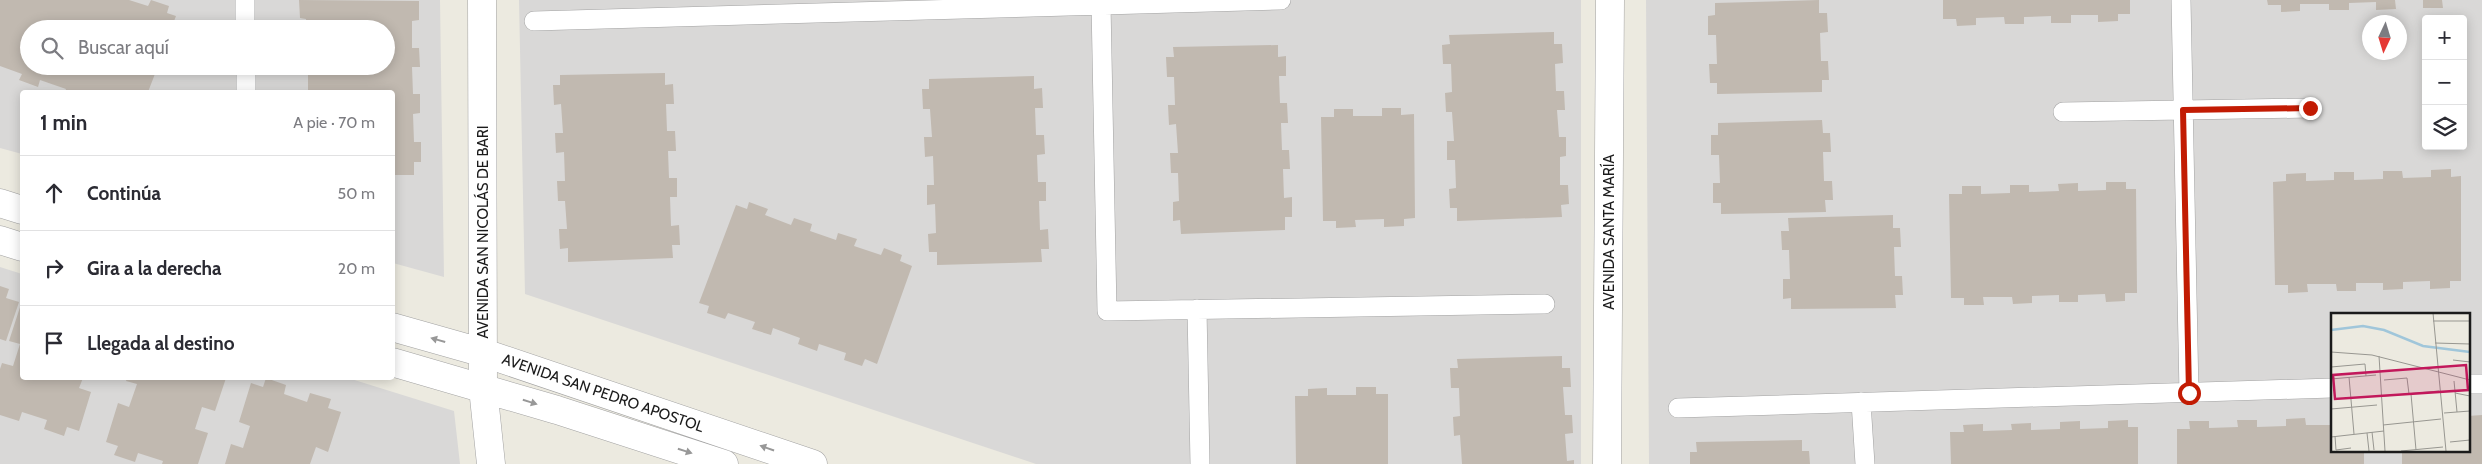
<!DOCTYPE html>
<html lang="es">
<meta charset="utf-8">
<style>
:root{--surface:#fff;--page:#f2f2f3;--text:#2b2b33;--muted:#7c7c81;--line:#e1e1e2}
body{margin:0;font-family:Cabin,sans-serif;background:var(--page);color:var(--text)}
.controls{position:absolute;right:15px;top:15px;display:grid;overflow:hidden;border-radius:5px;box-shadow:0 2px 12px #0003}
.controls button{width:45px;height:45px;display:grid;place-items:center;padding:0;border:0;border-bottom:1px solid var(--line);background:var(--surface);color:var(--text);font:25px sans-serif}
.compass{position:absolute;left:2362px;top:15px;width:45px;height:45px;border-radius:50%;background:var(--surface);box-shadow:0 2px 12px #0003;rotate:184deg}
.stop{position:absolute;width:15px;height:15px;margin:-11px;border:4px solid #c21b03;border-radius:50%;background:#fff}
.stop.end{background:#c21b03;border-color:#fff;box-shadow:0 1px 5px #0008}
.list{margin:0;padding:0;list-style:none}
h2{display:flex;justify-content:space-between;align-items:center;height:65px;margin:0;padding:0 20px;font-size:21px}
h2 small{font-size:16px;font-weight:400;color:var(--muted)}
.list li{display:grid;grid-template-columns:32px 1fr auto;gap:15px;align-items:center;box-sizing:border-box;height:75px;padding:0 20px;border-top:1px solid var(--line)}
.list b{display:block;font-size:19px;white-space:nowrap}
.list em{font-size:16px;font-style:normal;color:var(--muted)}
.icon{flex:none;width:28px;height:28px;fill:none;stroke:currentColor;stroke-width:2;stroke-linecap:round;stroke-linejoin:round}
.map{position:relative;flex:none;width:2482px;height:464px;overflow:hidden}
.search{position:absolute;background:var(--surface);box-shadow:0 2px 12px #0003;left:20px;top:20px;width:375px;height:55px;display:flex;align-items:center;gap:12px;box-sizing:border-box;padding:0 18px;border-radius:28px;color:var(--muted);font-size:19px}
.panel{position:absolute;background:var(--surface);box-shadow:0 2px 12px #0003;left:20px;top:90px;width:375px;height:290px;border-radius:5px}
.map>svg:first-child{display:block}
.residential{fill:#d9d8d7;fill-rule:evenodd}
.building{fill:#c1b9b0}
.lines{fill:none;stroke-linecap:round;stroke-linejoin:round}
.service-casing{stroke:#a2a2a2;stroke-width:20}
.minor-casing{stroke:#a2a2a2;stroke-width:29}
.service{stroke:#fff;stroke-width:19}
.minor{stroke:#fff;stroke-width:28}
.oneway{fill:#989898}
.route{stroke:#c21b03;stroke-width:6}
.labels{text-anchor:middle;stroke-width:4.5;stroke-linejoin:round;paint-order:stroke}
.street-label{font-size:15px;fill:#1b1b1b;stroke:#fff}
.inset-river{fill:none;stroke:#a0c6da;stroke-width:2.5}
.inset-road{fill:none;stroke:#989791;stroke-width:1}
.view{fill:#c2185b;fill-opacity:0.15;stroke:#c2185b;stroke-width:2.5}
.inset-edge{fill:none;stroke:#1b1b1b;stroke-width:2.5}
</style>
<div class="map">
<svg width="2482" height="464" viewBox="0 0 2482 464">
<rect width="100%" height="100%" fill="#eceae0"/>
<path class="residential" d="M 0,0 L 440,0 L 444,277 L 393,263 L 392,92 L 22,92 L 22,154 L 0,148 ZM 29,29 L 386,29 L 386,66 L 29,66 Z
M 519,0 L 1581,0 L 1581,464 L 1036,464 L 525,294 Z
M 1646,0 L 2482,0 L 2482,464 L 1649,464 ZM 2426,19 L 2463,19 L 2463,146 L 2426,146 ZM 2370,22 L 2400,22 L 2400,52 L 2370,52 ZM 2332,314 L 2468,314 L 2468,450 L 2332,450 Z
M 0,267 L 22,274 L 22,378 L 348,378 L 454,411 L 460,464 L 0,464 Z"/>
<path class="building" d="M 0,0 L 129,0 L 148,6 L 151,0 L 169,6 L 167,13 L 176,16 L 171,29 L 29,29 L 29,66 L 158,66 L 148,92 L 65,92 L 66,89 L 40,80 L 38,87 L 19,80 L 22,74 L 0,66 Z
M 299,0 L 419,1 L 419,20 L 412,21 L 412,48 L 419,48 L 420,67 L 412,67 L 413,94 L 420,94 L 420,113 L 413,114 L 414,142 L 421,142 L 421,162 L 414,162 L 414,175 L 392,175 L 392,92 L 308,92 L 308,66 L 386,66 L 386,29 L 307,29 L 306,19 L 300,18 Z
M 1819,0 L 1819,13 L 1827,13 L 1828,32 L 1820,33 L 1821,61 L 1828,61 L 1829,80 L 1822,80 L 1822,92 L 1717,94 L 1717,83 L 1710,83 L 1709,64 L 1717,64 L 1716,35 L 1708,35 L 1708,16 L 1715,15 L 1715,3 Z
M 1943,0 L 2130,0 L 2130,14 L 2118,14 L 2118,21 L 2098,22 L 2098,15 L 2071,15 L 2071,23 L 2051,23 L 2051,16 L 2024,17 L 2024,24 L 2005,24 L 2004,17 L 1976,18 L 1976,25 L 1957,26 L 1956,19 L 1943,19 Z
M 2267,0 L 2395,0 L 2396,9 L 2376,10 L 2376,2 L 2349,3 L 2349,10 L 2329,10 L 2329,4 L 2300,4 L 2300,11 L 2281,12 L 2281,5 L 2268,5 Z
M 2423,0 L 2442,0 L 2443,8 L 2423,8 Z
M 1554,32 L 1554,44 L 1562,44 L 1563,63 L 1555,64 L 1556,91 L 1564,91 L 1565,110 L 1557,110 L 1559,137 L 1566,137 L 1566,156 L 1560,157 L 1560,185 L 1568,185 L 1569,204 L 1561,205 L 1562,217 L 1457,221 L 1457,208 L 1450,208 L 1449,189 L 1456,188 L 1455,160 L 1447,160 L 1447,141 L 1454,141 L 1452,112 L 1446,112 L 1445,93 L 1452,92 L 1451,64 L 1443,64 L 1442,45 L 1450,44 L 1449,35 Z
M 1278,45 L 1278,57 L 1286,56 L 1286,76 L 1279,76 L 1280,103 L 1287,103 L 1288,123 L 1281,123 L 1282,150 L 1289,150 L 1290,169 L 1283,169 L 1284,198 L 1292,197 L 1292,217 L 1285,217 L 1285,230 L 1181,234 L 1180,220 L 1173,221 L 1173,202 L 1179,201 L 1178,173 L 1171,173 L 1170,153 L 1178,153 L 1176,124 L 1169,125 L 1168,105 L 1175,105 L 1174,77 L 1167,77 L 1166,57 L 1174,57 L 1173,47 Z
M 665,73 L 665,85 L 673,84 L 674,104 L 666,104 L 667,131 L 675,131 L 676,151 L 668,151 L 669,178 L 677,178 L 677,197 L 670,197 L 671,226 L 679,225 L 680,245 L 672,245 L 673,258 L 568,262 L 568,248 L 560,249 L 559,229 L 567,229 L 565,201 L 558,201 L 557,181 L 565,181 L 564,152 L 556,153 L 555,133 L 563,133 L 561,104 L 554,105 L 553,85 L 560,85 L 560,75 Z
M 1034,76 L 1034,89 L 1042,88 L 1043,108 L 1035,108 L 1036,135 L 1044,135 L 1045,154 L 1037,155 L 1038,182 L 1046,182 L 1046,201 L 1039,201 L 1040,230 L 1048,229 L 1049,249 L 1041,249 L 1042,262 L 937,265 L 937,252 L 929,252 L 928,234 L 936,233 L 935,204 L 927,205 L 927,185 L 934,185 L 933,156 L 925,157 L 924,137 L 932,137 L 930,109 L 923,109 L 922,89 L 929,89 L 929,79 Z
M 1382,108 L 1401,108 L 1401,115 L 1414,114 L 1415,218 L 1404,219 L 1404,226 L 1384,227 L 1384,219 L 1355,220 L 1356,227 L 1336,228 L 1336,221 L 1323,221 L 1321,117 L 1334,117 L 1334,109 L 1353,109 L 1353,116 L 1382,116 Z
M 1822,120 L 1823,133 L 1830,133 L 1831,152 L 1823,152 L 1824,181 L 1832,181 L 1833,200 L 1825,200 L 1826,212 L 1721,214 L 1721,203 L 1713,203 L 1713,183 L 1720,183 L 1719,155 L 1711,155 L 1711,135 L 1718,135 L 1718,123 Z
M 2451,169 L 2451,177 L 2461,176 L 2461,281 L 2450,281 L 2450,288 L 2430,289 L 2430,281 L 2403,282 L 2403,289 L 2383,290 L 2383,283 L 2356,283 L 2356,291 L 2337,291 L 2336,284 L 2307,284 L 2308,292 L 2288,293 L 2288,285 L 2275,285 L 2273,182 L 2286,181 L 2286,174 L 2306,173 L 2306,181 L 2334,180 L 2334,172 L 2354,172 L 2354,180 L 2383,179 L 2383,171 L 2402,171 L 2403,178 L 2431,177 L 2431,170 Z
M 2106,182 L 2126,182 L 2126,189 L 2136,189 L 2137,293 L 2125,293 L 2125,301 L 2106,302 L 2105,294 L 2078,295 L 2078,302 L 2059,302 L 2059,295 L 2032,296 L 2032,303 L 2013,304 L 2012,297 L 1983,297 L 1984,305 L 1964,305 L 1964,298 L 1951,298 L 1949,194 L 1962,194 L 1962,186 L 1981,186 L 1981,194 L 2010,193 L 2010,185 L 2029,185 L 2029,192 L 2059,191 L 2058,184 L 2078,183 L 2078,191 L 2106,190 Z
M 749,202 L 768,209 L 765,215 L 791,225 L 794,218 L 812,224 L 810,231 L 836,240 L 838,233 L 857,239 L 854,246 L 881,255 L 884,248 L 902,255 L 900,261 L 912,266 L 877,364 L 865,359 L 862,366 L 844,360 L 846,353 L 819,344 L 817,351 L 798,344 L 800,338 L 773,328 L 771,335 L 752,329 L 755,322 L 728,313 L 725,319 L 707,313 L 709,306 L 699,303 L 736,205 L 747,209 Z
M 1893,215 L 1893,228 L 1900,228 L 1901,247 L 1894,247 L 1895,276 L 1902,276 L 1903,295 L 1895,295 L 1896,308 L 1791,309 L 1791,298 L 1783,299 L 1783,279 L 1790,279 L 1789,250 L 1782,250 L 1781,231 L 1789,231 L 1788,218 Z
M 0,286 L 9,289 L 6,298 L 19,302 L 6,341 L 0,339 Z
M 22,301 L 22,378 L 83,378 L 79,388 L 91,392 L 79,431 L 67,427 L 64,436 L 44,429 L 47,420 L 22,412 L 19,421 L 0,415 L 0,369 L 2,363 L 13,366 L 20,344 L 9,341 Z
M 1562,356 L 1562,368 L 1570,368 L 1571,387 L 1563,387 L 1565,415 L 1572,415 L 1573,433 L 1565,434 L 1567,461 L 1574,460 L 1574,464 L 1462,464 L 1460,435 L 1454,436 L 1453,417 L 1460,416 L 1459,388 L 1451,388 L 1450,368 L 1458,368 L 1457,359 Z
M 127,378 L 226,378 L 215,411 L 202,407 L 195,429 L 208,433 L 198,464 L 162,464 L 163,461 L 138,453 L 135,462 L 114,455 L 118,446 L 106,442 L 118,403 L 129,407 L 137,384 L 126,381 Z
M 266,378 L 286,385 L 284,394 L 307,402 L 310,393 L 331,399 L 328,408 L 341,412 L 328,452 L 316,447 L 310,464 L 225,464 L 231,444 L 243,448 L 250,426 L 239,422 L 251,383 L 263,387 Z
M 1356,387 L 1376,387 L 1376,394 L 1388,394 L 1388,464 L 1296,464 L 1295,396 L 1308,396 L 1308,389 L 1327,388 L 1327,395 L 1356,395 Z
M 2482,415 L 2482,464 L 2402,464 L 2402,450 L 2468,450 L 2468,416 Z
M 2305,418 L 2306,425 L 2332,425 L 2332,450 L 2364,450 L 2364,464 L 2177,464 L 2177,429 L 2190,429 L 2189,421 L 2209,421 L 2209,428 L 2238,427 L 2237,420 L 2257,420 L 2257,427 L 2286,426 L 2286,419 Z
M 2128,420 L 2128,427 L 2138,427 L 2138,464 L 1951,464 L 1950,432 L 1964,432 L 1963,425 L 1983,424 L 1983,431 L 2012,430 L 2011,424 L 2031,423 L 2031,430 L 2060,429 L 2060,422 L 2080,421 L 2080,429 L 2108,428 L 2108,421 Z
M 1802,440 L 1802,451 L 1809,451 L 1810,464 L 1690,464 L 1690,452 L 1697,452 L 1696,442 Z"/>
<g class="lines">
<defs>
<path id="service" d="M 245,0 L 245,29
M 2181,0 L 2189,393
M 1101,4 L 1107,311 L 1545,304
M 534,21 L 1281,0
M 246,66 L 246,92
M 2063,112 L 2310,108
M 1197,309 L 1200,464
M 2468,384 L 2482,384
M 1861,402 L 1865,464
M 1678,408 L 2332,388"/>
<path id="minor" d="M 482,0 L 483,388 L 491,464
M 0,203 L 22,210
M 0,240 L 22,247
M 392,327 L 484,353 L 813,464
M 392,362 L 557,410 L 724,464
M 1607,464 L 1610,0"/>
</defs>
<use href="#service" class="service-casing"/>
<use href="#minor" class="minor-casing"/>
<use href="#service" class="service"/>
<use href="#minor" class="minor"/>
</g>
<defs><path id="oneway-solid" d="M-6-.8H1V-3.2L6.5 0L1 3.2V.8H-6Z" transform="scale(1.25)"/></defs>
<g class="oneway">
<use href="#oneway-solid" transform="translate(438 340) rotate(-164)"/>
<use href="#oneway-solid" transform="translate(530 402) rotate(17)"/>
<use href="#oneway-solid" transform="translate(767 448) rotate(-161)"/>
<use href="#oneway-solid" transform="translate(685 451) rotate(18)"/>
</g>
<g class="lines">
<path class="route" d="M 2189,393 L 2183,110 L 2310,108"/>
</g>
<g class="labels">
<g class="street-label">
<text transform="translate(483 232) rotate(-90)" y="5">AVENIDA SAN NICOLÁS DE BARI</text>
<text transform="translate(1609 232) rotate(-90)" y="5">AVENIDA SANTA MARÍA</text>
<text transform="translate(603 393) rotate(19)" y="5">AVENIDA SAN PEDRO APOSTOL</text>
</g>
</g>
<g transform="translate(2331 313)">
<rect width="139" height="139" fill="#eceae0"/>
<path class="inset-river" d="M 0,17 L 32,13 L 53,17 L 92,33 L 139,39"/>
<path class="inset-road" d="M 102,0 L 115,138M 102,8 L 139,8M 104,30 L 139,31M 0,39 L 41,42 L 139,67M 48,43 L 54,138M 122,47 L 139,49M 0,54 L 34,51 L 35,63M 18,64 L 23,121M 0,66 L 45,62M 53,67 L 76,65 L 78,81M 123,68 L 126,99M 124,80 L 139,83M 80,81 L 85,137M 53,83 L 108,78M 0,96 L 46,92M 113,100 L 139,98M 52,112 L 110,106M 41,119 L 43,137M 36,120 L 38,138M 4,123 L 5,137 L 20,135M 0,124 L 53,118M 119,129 L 139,127M 70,138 L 112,134"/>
<path class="view" d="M 135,52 L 137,77 L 4,86 L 2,62 Z"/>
<rect width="139" height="139" class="inset-edge"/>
</g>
</svg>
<div class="controls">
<button>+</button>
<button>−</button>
<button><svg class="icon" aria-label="layers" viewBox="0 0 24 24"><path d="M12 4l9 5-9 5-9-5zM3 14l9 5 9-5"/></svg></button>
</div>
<svg class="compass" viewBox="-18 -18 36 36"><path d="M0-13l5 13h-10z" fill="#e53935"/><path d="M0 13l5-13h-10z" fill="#7c7c81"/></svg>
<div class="stop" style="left:2189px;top:393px"></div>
<div class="stop end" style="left:2310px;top:108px"></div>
<div class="search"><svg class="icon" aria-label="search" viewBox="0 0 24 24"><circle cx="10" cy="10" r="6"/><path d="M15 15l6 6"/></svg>Buscar aquí</div>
<section class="panel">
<h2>1 min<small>A pie · 70 m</small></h2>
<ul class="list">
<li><svg class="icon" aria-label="ahead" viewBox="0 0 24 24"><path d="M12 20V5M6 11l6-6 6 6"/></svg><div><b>Continúa</b></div><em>50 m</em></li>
<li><svg class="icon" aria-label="right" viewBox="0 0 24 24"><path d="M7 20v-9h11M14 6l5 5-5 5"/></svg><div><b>Gira a la derecha</b></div><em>20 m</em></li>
<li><svg class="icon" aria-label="arrive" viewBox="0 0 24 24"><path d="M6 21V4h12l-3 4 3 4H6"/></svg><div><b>Llegada al destino</b></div></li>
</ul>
</section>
</div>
